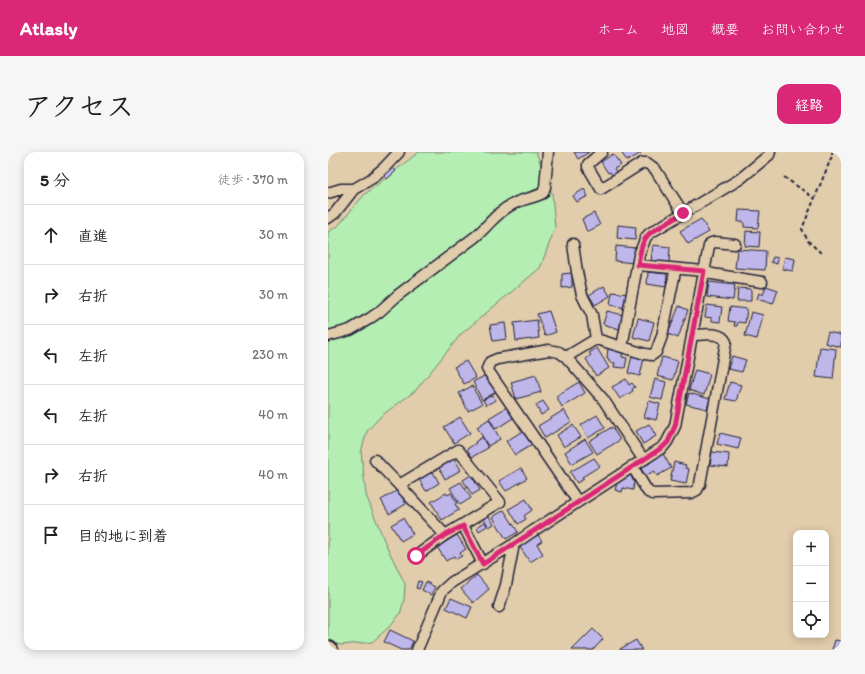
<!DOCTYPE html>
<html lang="ja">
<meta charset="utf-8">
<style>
:root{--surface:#fff;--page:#f6f6f6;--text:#202124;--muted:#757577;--line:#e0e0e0;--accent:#db2777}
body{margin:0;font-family:Itim,"Klee One",sans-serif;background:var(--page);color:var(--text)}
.controls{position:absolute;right:12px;bottom:12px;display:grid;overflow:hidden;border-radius:8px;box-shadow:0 2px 10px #0003}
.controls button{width:36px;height:36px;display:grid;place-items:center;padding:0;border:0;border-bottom:1px solid var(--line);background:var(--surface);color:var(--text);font:20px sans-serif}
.stop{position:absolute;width:12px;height:12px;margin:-9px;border:3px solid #db2777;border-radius:50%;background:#fff}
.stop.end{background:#db2777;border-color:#fff;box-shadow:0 1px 4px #0008}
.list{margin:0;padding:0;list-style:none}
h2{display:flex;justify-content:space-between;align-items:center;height:52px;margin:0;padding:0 16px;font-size:17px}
h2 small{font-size:13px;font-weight:400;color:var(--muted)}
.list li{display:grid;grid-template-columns:26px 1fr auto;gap:12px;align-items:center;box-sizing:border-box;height:60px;padding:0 16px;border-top:1px solid var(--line)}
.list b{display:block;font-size:15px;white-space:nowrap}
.list em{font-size:13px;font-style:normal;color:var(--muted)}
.icon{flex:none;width:22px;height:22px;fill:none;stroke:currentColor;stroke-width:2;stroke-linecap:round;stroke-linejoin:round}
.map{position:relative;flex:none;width:513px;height:498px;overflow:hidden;border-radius:12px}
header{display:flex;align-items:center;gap:24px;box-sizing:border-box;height:56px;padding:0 20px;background:var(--accent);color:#fff}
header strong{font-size:19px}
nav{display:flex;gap:22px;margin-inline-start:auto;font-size:14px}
.intro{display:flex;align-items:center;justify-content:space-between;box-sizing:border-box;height:96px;padding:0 24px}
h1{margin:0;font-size:28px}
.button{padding:10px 18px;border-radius:12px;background:var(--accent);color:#fff;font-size:14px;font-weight:700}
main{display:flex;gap:24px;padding:0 24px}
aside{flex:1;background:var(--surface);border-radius:12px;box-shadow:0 2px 10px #0003}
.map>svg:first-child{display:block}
.green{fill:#b4eeb2;stroke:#6b8876}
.building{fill:#bfb7e9;stroke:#22223b}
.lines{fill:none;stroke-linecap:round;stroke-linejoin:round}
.street-casing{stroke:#22223b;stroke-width:13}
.path{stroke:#22223b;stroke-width:2;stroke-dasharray:4 3;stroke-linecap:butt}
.street{stroke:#e1ccab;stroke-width:10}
.route{stroke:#db2777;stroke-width:5}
</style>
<header>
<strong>Atlasly</strong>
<nav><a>ホーム</a><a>地図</a><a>概要</a><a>お問い合わせ</a></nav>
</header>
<div class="intro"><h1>アクセス</h1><a class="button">経路</a></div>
<main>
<aside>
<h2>5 分<small>徒歩 · 370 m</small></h2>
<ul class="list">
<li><svg class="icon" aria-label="ahead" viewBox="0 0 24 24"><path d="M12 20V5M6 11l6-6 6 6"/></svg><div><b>直進</b></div><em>30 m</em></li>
<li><svg class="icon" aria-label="right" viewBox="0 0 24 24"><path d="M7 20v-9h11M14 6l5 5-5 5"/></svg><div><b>右折</b></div><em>30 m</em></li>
<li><svg class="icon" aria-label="left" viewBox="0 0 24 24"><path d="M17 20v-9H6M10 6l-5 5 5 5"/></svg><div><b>左折</b></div><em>230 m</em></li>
<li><svg class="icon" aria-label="left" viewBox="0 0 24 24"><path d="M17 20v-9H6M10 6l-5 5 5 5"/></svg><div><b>左折</b></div><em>40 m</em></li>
<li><svg class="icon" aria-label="right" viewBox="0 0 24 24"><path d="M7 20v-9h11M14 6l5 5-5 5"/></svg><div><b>右折</b></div><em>40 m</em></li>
<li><svg class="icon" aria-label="arrive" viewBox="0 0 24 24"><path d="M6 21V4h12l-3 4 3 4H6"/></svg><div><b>目的地に到着</b></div></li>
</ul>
</aside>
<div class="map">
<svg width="513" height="498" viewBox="0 0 513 498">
<rect width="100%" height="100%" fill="#e1ccab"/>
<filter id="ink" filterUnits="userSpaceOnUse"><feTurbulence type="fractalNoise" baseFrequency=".025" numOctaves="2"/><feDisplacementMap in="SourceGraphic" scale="8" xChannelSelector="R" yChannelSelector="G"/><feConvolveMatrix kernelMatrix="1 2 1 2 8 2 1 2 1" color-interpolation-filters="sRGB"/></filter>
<g filter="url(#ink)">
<path class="green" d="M 91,0 L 208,0 L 224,41 L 227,76 L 212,116 L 133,182 L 87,239 L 53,264 L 39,279 L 33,300 L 38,343 L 58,393 L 77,432 L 76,448 L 72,462 L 61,475 L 44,490 L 13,493 L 0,490 L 0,80 L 10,74 L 36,43 Z"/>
<path class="building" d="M 246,0 L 261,0 L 250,7 Z
M 293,0 L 312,0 L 313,1 L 299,9 Z
M 285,2 L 293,13 L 286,17 L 289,21 L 285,24 L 282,20 L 280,21 L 273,10 Z
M 64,15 L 68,19 L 59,27 L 55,23 Z
M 256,37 L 260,44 L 249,50 L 245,44 Z
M 411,58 L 432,59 L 430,76 L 416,75 L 416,70 L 410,70 Z
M 266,61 L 272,73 L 259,80 L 254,67 Z
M 373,67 L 381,80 L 360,92 L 352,79 Z
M 290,73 L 308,75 L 307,88 L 289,86 Z
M 418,79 L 432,80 L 431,95 L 417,94 Z
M 325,93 L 342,95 L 341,110 L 323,109 Z
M 288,94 L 308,96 L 306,111 L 287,109 Z
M 409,97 L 438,99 L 437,118 L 407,116 Z
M 445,105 L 450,106 L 449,112 L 443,110 Z
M 457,105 L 467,107 L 465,119 L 454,117 Z
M 320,120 L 339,122 L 338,135 L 319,132 Z
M 244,121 L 244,135 L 234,136 L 234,122 Z
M 381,130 L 407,133 L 405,148 L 379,145 Z
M 276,134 L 282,144 L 267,153 L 261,143 Z
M 438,134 L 450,138 L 445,152 L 429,147 L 431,141 L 435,143 Z
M 410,136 L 423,137 L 423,149 L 409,149 Z
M 284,140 L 300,142 L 298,156 L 282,153 Z
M 379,153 L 394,155 L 392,170 L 384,169 L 384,166 L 377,165 Z
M 351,154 L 360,158 L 350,186 L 340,182 Z
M 402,155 L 419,157 L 417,171 L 410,170 L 409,174 L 406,174 L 407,170 L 400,169 Z
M 221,159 L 228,180 L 217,184 L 209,162 Z
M 279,159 L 295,163 L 291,177 L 275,172 Z
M 423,160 L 435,163 L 429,187 L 417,184 Z
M 310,166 L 326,170 L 321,189 L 305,185 Z
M 209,168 L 211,186 L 188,189 L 186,171 Z
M 177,171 L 179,187 L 165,189 L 162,173 Z
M 500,180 L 513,183 L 513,195 L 497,191 Z
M 492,195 L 508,197 L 505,227 L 488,225 Z
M 269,196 L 281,216 L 268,224 L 258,207 L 263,203 L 261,201 Z
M 280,196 L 295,198 L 294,205 L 299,206 L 297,216 L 286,215 L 287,211 L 281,210 L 281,207 L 279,206 Z
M 304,204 L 316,206 L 312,224 L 300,221 Z
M 404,204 L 418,208 L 414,220 L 400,217 Z
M 334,205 L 350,209 L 345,228 L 329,224 Z
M 138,209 L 148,226 L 136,232 L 126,215 Z
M 367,218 L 382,222 L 376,243 L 361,238 Z
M 158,223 L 168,240 L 154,248 L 145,230 Z
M 208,223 L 213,240 L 188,247 L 183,230 Z
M 298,227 L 301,233 L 304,231 L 307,235 L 304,237 L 305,239 L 292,247 L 284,235 Z
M 327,227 L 338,230 L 334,248 L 322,245 Z
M 251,230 L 257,241 L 234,255 L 228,244 Z
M 402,230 L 413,233 L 408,249 L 397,247 Z
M 144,234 L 154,252 L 140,259 L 131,241 Z
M 361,241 L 382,247 L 379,257 L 358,252 Z
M 165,243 L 168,248 L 158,253 L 155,248 Z
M 215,249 L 221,258 L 213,263 L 208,253 Z
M 321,249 L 332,252 L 328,268 L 316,265 Z
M 179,255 L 185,266 L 168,277 L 161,266 Z
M 236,258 L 243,270 L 217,286 L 210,274 Z
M 269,263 L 277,276 L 260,286 L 253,273 Z
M 132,265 L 142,281 L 126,291 L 116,275 Z
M 161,267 L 172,287 L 160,294 L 149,275 Z
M 321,272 L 328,284 L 315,292 L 308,279 Z
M 245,273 L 253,285 L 236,295 L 229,283 Z
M 284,275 L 292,288 L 269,302 L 261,289 Z
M 197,278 L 205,292 L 187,303 L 178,289 Z
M 392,281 L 413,286 L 410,297 L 389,292 Z
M 154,285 L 160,296 L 144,305 L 139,297 L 148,291 L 147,290 Z
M 257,287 L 265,300 L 244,312 L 237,300 Z
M 334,300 L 343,316 L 329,324 L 326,319 L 317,324 L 313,316 L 322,311 L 320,308 Z
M 384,300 L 401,302 L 400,315 L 382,313 Z
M 125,305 L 133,318 L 117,327 L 110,314 Z
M 266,306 L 272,314 L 254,325 L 256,327 L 249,331 L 242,320 Z
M 346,310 L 358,313 L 357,316 L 361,317 L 358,332 L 342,329 Z
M 193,316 L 199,326 L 178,339 L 171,329 Z
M 104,318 L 111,331 L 98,339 L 90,326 Z
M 143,323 L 152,338 L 144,343 L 135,328 Z
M 303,323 L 306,331 L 305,338 L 295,336 L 294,340 L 287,338 L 289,331 Z
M 133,330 L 143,346 L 132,353 L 122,336 Z
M 70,338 L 78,352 L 61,362 L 53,348 Z
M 118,341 L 119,343 L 123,341 L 129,351 L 127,352 L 131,358 L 114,368 L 103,350 Z
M 198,347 L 204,358 L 196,364 L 198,367 L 190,372 L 181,357 Z
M 176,358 L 190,380 L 178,387 L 165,365 Z
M 161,364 L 166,372 L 161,375 L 156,367 Z
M 75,366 L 85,382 L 73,389 L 63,373 Z
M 157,370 L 159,374 L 151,379 L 149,375 Z
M 129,383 L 138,397 L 132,401 L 134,404 L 128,407 L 126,404 L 118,409 L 109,395 Z
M 210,383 L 214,389 L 209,392 L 215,402 L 202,410 L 192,395 Z
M 149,423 L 161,437 L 145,451 L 133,437 Z
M 90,429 L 94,430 L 91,437 L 88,436 Z
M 98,430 L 107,435 L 103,443 L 94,438 Z
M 123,446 L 144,455 L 139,466 L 118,456 Z
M 265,477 L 275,487 L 265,498 L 244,498 Z
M 62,478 L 85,489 L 81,498 L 73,498 L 56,490 Z
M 308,488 L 314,498 L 292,498 L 292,497 Z
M 507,488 L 513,489 L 513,498 L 504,498 Z"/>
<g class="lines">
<defs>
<path id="street" d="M 274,0 L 260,12 L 260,15 L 273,37 L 314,11 L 319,11 L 327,17 L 355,61
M 0,41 L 13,37 L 26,37
M 0,66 L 7,61 L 26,37 L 43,27 L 57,15 L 71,0
M 245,92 L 249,120 L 254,143 L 264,163 L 268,187
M 310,113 L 376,119 L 384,122 L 434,130
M 0,184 L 22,178 L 41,167 L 51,160 L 70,143 L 147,85 C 160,74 170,59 185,52 C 194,47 206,46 215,41 L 217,35 L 220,0
M 294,195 L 311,103 L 318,85 L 322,81 L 412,27 L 441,3 L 442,0
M 238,205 L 231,200 L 221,198 L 169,207 L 162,210 L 159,217 L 250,350
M 315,307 L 275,247 L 238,205 L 268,187 L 317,202 L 324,203 L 328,200 L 334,184 L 347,120 L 349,118
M 47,308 L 71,333
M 304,314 L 320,340 L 325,342 L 363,341 L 369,338 L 372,332 L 398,190 C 393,179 375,183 364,183
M 135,373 L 155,412
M 88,404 L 117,383 L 172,350 L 130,298 L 71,333 L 117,383
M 171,455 L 178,433 L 186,392
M 0,494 L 3,495 L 4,498
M 89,498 L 114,439 L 124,430 L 186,392 L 205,379 L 335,295 L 339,290 L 347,274 L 381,94 L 383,91 L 387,90 L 407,92"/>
</defs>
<use href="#street" class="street-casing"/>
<path class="path" d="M 456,25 L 486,46
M 493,101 L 480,89 L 474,77 L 504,4 L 504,0"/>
<use href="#street" class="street"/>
</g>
</g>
<g class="lines" filter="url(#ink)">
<path class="route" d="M 88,404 L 117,383 L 135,374 L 155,412 L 335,295 L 340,290 L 347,274 L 376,119 L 310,113 C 312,102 313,89 322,81 L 355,61"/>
</g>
</svg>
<div class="controls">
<button>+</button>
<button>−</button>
<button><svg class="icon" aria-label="locate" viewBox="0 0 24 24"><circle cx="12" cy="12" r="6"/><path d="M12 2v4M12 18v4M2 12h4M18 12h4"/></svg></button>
</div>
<div class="stop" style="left:88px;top:404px"></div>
<div class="stop end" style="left:355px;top:61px"></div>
</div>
</main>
